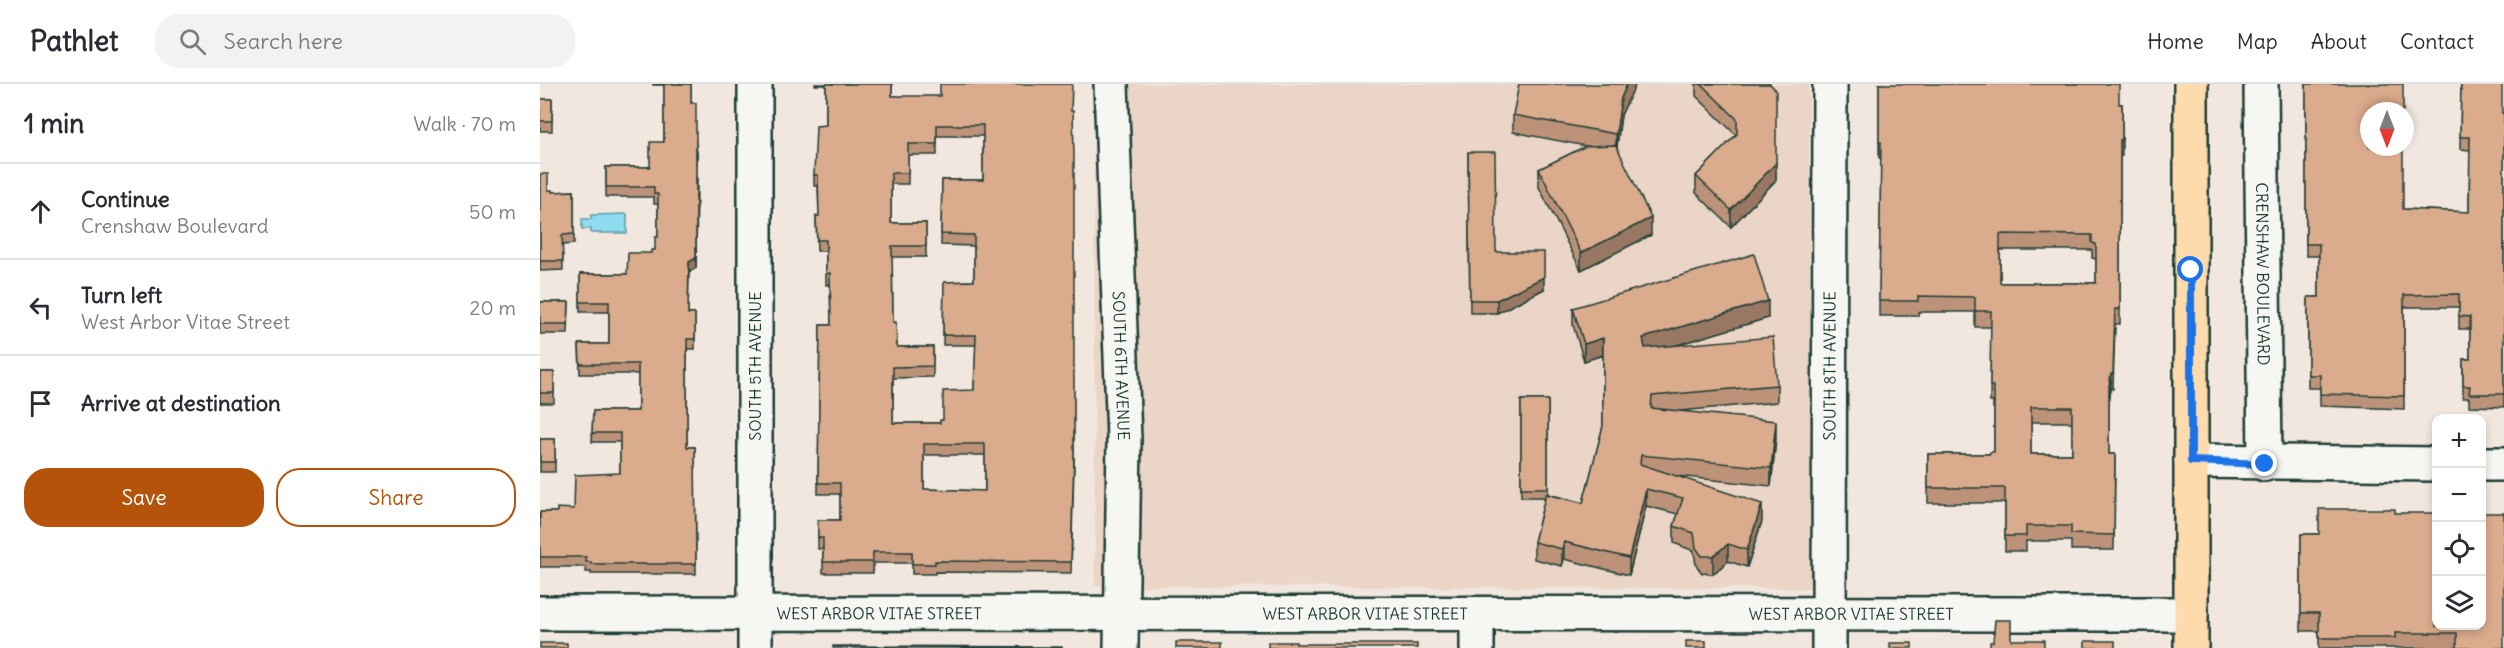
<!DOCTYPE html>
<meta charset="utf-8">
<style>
:root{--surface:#fff;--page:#f2f2f3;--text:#2b2b33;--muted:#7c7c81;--line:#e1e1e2;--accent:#b45309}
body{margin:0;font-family:Delius,sans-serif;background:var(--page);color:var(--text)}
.controls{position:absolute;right:18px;bottom:18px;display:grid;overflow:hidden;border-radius:12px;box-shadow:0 3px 9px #0003}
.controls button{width:54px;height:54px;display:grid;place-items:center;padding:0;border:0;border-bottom:2px solid var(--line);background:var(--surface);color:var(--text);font:30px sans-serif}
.compass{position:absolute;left:1820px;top:18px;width:54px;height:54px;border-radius:50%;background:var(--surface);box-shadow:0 3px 9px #0003;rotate:180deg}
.stop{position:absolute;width:18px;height:18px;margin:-14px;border:4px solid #1a73e8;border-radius:50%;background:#fff}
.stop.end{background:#1a73e8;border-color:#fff;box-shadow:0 2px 6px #0008}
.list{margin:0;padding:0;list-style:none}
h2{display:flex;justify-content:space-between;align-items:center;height:78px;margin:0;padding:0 24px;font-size:26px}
h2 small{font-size:20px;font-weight:400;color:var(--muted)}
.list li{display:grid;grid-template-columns:39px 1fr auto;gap:18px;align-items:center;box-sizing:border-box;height:96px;padding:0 24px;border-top:2px solid var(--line)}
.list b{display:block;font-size:22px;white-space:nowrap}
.list p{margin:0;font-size:20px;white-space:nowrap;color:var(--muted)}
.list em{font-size:20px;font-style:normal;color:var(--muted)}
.actions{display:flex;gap:12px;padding:18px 24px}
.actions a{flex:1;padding:14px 0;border:2px solid var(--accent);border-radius:24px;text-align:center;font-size:21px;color:var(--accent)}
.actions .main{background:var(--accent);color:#fff}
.icon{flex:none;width:33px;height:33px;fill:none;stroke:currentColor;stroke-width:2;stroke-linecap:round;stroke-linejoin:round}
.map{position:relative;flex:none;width:1964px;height:564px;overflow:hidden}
header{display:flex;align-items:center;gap:36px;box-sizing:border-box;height:84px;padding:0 30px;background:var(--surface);border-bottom:2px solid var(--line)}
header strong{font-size:28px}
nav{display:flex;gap:33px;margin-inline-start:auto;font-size:21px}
.search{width:420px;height:54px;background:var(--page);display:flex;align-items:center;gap:15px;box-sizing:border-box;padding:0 21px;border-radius:24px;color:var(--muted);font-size:22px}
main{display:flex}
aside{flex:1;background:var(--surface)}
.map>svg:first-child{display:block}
.built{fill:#ead5c6}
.water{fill:#8fdbf0;stroke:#629ca5;stroke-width:1.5}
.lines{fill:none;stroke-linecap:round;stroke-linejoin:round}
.minor-casing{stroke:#1f3d34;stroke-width:38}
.major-casing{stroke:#1f3d34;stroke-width:38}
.minor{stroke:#f6f6f2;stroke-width:33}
.major{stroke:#fedbac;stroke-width:33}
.wall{fill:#bc9379;stroke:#1f3d34;stroke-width:1.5;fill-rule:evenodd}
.shaded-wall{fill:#997863;stroke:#1f3d34;stroke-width:1.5}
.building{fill:#dbab8d;stroke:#1f3d34;stroke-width:1.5;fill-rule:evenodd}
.route{stroke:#1a73e8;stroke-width:8}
.labels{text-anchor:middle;stroke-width:5;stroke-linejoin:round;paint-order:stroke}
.street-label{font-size:16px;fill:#1f3d34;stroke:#f6f6f2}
</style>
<header>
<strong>Pathlet</strong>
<div class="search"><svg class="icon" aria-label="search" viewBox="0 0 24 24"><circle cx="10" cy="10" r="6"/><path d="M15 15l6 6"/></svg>Search here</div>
<nav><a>Home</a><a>Map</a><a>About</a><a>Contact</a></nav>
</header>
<main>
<aside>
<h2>1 min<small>Walk · 70 m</small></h2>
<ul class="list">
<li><svg class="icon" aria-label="ahead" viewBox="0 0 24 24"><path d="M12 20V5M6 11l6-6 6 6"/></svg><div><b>Continue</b><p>Crenshaw Boulevard</p></div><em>50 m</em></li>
<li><svg class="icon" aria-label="left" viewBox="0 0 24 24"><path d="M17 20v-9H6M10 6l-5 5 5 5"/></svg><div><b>Turn left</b><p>West Arbor Vitae Street</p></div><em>20 m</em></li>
<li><svg class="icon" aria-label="arrive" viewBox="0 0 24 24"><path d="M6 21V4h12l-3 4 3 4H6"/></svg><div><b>Arrive at destination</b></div></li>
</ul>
<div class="actions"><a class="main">Save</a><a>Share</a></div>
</aside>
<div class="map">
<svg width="1964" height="564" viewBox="0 0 1964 564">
<rect width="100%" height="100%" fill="#f1e7de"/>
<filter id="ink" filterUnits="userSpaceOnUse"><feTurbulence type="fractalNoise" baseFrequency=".0167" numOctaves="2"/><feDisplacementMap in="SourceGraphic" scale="12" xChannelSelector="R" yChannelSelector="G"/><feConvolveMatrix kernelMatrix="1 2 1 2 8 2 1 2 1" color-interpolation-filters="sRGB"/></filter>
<g filter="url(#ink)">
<path class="built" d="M 554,0 L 1269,0 L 1271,504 L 555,502 Z"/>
<path class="water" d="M 87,130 L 87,149 L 51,149 L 51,145 L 42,145 L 42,135 L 51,135 L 51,131 Z"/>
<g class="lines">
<defs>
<g id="minor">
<path d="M 215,0 L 215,564"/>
<path id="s1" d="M 571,0 L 584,355 L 581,564"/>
<path id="s2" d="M 1721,0 L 1725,380"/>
<path d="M 1651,377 L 1896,380"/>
<path d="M 1942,380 L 1964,380"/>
<path id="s3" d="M 0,529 L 1651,530"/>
<path d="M 937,530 L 937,564"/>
<path id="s4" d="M 1289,564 L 1290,0"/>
</g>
<path id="major" d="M 1651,0 L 1651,564"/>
</defs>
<use href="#minor" class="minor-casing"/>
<use href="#major" class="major-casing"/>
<use href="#minor" class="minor"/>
<use href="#major" class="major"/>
</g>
<path class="wall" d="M 113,0 L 151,0 L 151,19 L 157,68 L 156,184 L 149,188 L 148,230 L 155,230 L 155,265 L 147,265 L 147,363 L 155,363 L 156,490 L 51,490 L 51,488 L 46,488 L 46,483 L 0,483 L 0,428 L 17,428 L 34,425 L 80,389 L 80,358 L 52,358 L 53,327 L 98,327 L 98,290 L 40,290 L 39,260 L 69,260 L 69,228 L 40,228 L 40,190 L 87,190 L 115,166 L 118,153 L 118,120 L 114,120 L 114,113 L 66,113 L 66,83 L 110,83 L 124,58 L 124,1 L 113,1 Z
M 275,0 L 352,0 L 352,12 L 531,27 L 534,380 L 531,489 L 395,488 L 395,490 L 372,490 L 372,479 L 333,479 L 333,489 L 283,489 L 283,465 L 278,465 L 278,436 L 300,436 L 300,410 L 278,410 L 280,241 L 291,241 L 290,200 L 286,201 L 286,167 L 277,167 L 276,132 L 279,132 L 278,102 L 274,102 L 274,91 L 286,41 L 286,1 L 275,1 ZM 397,52 L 443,52 L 443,96 L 402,96 L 401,161 L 434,162 L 434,197 L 404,198 L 403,261 L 436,261 L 434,306 L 400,339 L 353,339 L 353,294 L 393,293 L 393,263 L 357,263 L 353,238 L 352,173 L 386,173 L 386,139 L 351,139 L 351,100 L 368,100 L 368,71 L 397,71 ZM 384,371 L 445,371 L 445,407 L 384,405 Z
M 1156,0 L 1230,0 L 1236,96 L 1191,143 L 1156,109 L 1156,92 L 1196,51 L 1156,12 Z
M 1339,0 L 1582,20 L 1582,72 L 1580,72 L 1580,240 L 1575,240 L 1573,305 L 1571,305 L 1569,318 L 1569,370 L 1575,370 L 1574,466 L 1531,466 L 1531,457 L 1486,457 L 1486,467 L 1465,467 L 1465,419 L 1388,419 L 1388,370 L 1450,370 L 1454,368 L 1454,324 L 1453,324 L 1453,318 L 1450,318 L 1451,243 L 1435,243 L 1435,228 L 1378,228 L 1378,232 L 1339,232 L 1341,74 L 1339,74 ZM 1460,166 L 1552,166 L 1552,174 L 1556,175 L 1556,199 L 1460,199 ZM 1491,338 L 1532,338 L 1532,370 L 1491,370 Z
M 1766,0 L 1863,125 L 1929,128 L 1930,66 L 1920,65 L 1921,0 L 1962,29 L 1964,29 L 1964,323 L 1929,322 L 1929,314 L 1923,314 L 1923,275 L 1930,275 L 1930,245 L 1919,245 L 1919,223 L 1864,223 L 1864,325 L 1780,322 L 1780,304 L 1768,304 L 1768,213 L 1779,213 L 1779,172 L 1766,172 Z
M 1093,4 L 1081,31 L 1077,63 L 1111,151 L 1041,186 L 999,103 L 999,85 L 1046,62 L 973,48 L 973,31 Z
M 0,15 L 12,15 L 12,47 L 0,47 Z
M 928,68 L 956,168 L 1004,205 L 957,229 L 930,229 Z
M 0,90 L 8,106 L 12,108 L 34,107 L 34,160 L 22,161 L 23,186 L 0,187 Z
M 0,218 L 29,218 L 28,250 L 0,250 Z
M 1033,224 L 1228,234 L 1136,261 L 1237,301 L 1237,318 L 1140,327 L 1236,354 L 1231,402 L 1136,392 L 1222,437 L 1207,483 L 1188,477 L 1173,490 L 1162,489 L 1156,481 L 1154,467 L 1134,459 L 1134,442 L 1138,430 L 1106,422 L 1089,491 L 1024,475 L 1022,482 L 994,475 L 994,458 L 1005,413 L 981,413 L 981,316 L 1008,316 L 1008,410 L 1043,419 L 1063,342 L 1063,271 L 1044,277 L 1033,241 Z
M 0,288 L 14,288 L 14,319 L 0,319 Z
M 0,355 L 15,355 L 15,388 L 0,388 Z
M 1855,429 L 1964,564 L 1779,564 L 1779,547 L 1761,547 L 1761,450 L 1779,450 Z"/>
<path class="shaded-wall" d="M 1087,0 L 1096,0 L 1081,31 L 1076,67 L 1076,50 L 1081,14 Z
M 157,68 L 156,184 L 149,188 L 149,178 Z
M 1236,79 L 1236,96 L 1191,143 L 1191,126 Z
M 1111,134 L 1111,151 L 1041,186 L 1041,169 Z
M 1004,193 L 1004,205 L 957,229 L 957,216 Z
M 1228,217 L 1228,234 L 1103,271 L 1103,254 Z
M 1063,254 L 1063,271 L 1044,277 L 1044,260 Z
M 1571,290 L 1571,305 L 1569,318 L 1569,302 Z
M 1236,337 L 1236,354 L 1231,402 L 1231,384 Z
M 1106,405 L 1106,422 L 1089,491 L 1089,474 Z
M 1222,420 L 1222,437 L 1207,483 L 1207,466 Z
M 1024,458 L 1024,475 L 1022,482 L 1022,465 Z
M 1188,460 L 1188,477 L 1173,490 L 1173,472 Z"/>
<path class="building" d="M 124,0 L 151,0 L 151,19 L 156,19 L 156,174 L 149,178 L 148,230 L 155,230 L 155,255 L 147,255 L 147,363 L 155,363 L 156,480 L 51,480 L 51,478 L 46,478 L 46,473 L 0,473 L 0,428 L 17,428 L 17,424 L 34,425 L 35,391 L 80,389 L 80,349 L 52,349 L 53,327 L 98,327 L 98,280 L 40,280 L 39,260 L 69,260 L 69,218 L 40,218 L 40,190 L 87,190 L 88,169 L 111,169 L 111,166 L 115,166 L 115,153 L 118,153 L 118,110 L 114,110 L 114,103 L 66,103 L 66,83 L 110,83 L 110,58 L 124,58 Z
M 286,0 L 352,0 L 352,12 L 400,12 L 400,0 L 532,0 L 531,27 L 533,27 L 534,70 L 534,369 L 531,478 L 395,477 L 395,480 L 372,480 L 372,468 L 333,468 L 333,478 L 283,478 L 283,454 L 278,454 L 278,436 L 300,436 L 300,399 L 278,399 L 280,241 L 291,241 L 290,189 L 286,190 L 286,156 L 277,156 L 276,132 L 279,132 L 278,91 L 274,91 L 276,42 L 286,41 ZM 397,41 L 443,41 L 443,96 L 402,96 L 401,150 L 434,151 L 434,197 L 404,198 L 403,251 L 436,251 L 434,306 L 403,307 L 403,336 L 400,336 L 400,339 L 353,339 L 353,283 L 393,282 L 393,263 L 357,263 L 356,238 L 353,238 L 352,162 L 386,162 L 386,139 L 351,139 L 351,89 L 368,89 L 368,60 L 397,60 ZM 384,360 L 445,360 L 445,407 L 384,405 Z
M 979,0 L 1087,0 L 1081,14 L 1076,50 L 973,31 Z
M 1161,0 L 1230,0 L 1236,6 L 1236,79 L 1191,126 L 1156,92 L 1197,50 L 1197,35 Z
M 1339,0 L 1579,0 L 1579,20 L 1582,20 L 1582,56 L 1580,56 L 1580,225 L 1575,225 L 1573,290 L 1571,290 L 1569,302 L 1569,370 L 1575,370 L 1574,451 L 1531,450 L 1531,442 L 1486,442 L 1486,452 L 1465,452 L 1465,404 L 1388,404 L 1388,370 L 1450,370 L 1450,368 L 1454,368 L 1454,309 L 1453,309 L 1453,302 L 1450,302 L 1451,227 L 1435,227 L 1435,213 L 1378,212 L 1378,217 L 1339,217 L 1341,58 L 1339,58 ZM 1460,150 L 1552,151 L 1552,159 L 1556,160 L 1556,199 L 1460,199 ZM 1491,323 L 1532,323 L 1532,370 L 1491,370 Z
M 1766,0 L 1863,0 L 1863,27 L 1829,27 L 1829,63 L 1863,63 L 1863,125 L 1929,128 L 1930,53 L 1920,53 L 1921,0 L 1962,0 L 1962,29 L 1964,29 L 1964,310 L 1929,310 L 1930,302 L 1923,302 L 1923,275 L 1930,275 L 1930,233 L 1919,232 L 1919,210 L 1864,211 L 1864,312 L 1780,310 L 1780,291 L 1768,291 L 1768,213 L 1779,213 L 1779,160 L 1766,160 Z
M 0,15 L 12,15 L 12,37 L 0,37 Z
M 1076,61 L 1111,134 L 1041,169 L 999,85 L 1046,62 Z
M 928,68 L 955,68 L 956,168 L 1004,168 L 1004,193 L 957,216 L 930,216 Z
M 0,90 L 8,90 L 8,106 L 12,106 L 12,108 L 34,107 L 34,150 L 22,151 L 23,177 L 0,177 Z
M 1214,170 L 1228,217 L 1103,254 L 1105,264 L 1233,253 L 1237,301 L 1112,312 L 1111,324 L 1236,337 L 1231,384 L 1101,371 L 1100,380 L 1222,420 L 1207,466 L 1188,460 L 1173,472 L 1162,472 L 1156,464 L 1154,449 L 1134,442 L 1143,414 L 1106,405 L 1089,474 L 1024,458 L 1022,465 L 994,458 L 1006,410 L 1043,419 L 1063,342 L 1063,254 L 1044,260 L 1033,224 Z
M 0,218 L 29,218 L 28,240 L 0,240 Z
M 0,288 L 14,288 L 14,309 L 0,309 Z
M 981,316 L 1008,316 L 1008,404 L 981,404 Z
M 0,355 L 15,355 L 15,378 L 0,378 Z
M 1779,425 L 1855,425 L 1855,429 L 1896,429 L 1896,542 L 1941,542 L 1941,429 L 1964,429 L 1964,564 L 1917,564 L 1917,549 L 1855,549 L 1855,554 L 1779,554 L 1779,529 L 1761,529 L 1761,450 L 1779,450 Z
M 1455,536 L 1471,536 L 1471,556 L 1504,556 L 1504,564 L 1450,564 L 1450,558 L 1453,558 Z
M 1146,557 L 1166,557 L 1166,564 L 1146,564 Z
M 1545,557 L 1575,557 L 1575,564 L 1545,564 Z
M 636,558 L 682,558 L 682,564 L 636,564 Z
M 728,558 L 756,558 L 756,560 L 877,560 L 877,564 L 728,564 Z
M 0,559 L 27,559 L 27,564 L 0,564 Z
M 1350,559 L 1372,559 L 1372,564 L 1350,564 Z
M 293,562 L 522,563 L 522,564 L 293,564 Z"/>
</g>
<g class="lines" filter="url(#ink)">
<path class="route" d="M 1651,186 L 1651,377 L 1725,380"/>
</g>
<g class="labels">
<g class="street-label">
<text dy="6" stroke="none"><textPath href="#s2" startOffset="190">CRENSHAW BOULEVARD</textPath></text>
<text transform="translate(215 282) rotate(-90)" y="6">SOUTH 5TH AVENUE</text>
<text dy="6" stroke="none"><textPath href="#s1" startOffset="282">SOUTH 6TH AVENUE</textPath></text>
<text dy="6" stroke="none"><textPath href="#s4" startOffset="282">SOUTH 8TH AVENUE</textPath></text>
<text dy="6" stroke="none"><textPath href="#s3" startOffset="339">WEST ARBOR VITAE STREET</textPath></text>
<text dy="6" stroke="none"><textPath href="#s3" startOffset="825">WEST ARBOR VITAE STREET</textPath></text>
<text dy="6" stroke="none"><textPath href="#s3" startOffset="1311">WEST ARBOR VITAE STREET</textPath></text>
</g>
</g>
</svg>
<div class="controls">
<button>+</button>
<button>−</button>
<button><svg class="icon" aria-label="locate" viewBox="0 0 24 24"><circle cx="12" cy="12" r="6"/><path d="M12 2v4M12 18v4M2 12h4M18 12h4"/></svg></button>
<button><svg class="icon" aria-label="layers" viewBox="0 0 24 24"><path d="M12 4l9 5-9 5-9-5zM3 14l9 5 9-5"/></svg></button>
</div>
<svg class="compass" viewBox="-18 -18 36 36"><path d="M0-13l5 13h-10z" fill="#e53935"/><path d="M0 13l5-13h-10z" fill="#7c7c81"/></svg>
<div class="stop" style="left:1651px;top:186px"></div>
<div class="stop end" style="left:1725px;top:380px"></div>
</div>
</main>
